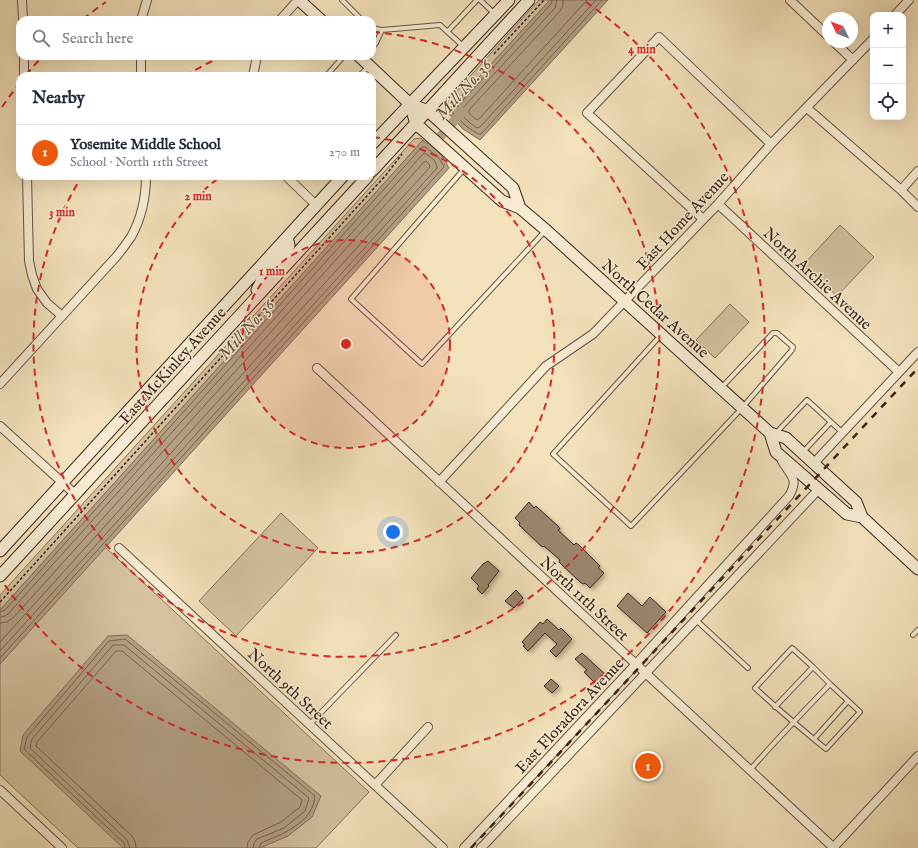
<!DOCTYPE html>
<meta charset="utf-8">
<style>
:root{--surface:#fff;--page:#f2f2f3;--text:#1f2937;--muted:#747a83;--line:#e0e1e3;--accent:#ea580c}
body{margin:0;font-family:"IM FELL English",serif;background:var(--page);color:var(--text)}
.controls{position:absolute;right:12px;top:12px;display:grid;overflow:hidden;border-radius:8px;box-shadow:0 4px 16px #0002}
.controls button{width:36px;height:36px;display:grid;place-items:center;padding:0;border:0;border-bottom:1px solid var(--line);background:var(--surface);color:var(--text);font:20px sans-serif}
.compass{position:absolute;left:822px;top:12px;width:36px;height:36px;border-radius:50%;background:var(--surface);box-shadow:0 4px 16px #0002;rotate:313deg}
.you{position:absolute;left:393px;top:532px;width:14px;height:14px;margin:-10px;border:3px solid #fff;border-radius:50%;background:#1a73e8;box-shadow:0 0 0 6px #1a73e833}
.badge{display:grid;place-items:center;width:26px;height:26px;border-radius:50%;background:var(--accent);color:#fff;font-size:13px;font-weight:700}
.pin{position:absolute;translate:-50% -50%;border:2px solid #fff;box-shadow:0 1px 4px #0006}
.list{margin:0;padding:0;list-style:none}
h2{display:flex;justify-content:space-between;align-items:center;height:52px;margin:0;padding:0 16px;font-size:17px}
h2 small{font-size:13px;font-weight:400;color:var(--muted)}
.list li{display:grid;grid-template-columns:26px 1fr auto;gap:12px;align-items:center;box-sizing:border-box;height:56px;padding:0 16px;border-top:1px solid var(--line)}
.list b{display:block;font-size:15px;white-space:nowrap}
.list p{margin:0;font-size:13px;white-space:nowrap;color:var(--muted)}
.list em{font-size:13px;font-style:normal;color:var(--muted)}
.icon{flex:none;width:22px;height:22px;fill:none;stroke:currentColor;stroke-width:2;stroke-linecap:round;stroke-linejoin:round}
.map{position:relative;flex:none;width:918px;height:848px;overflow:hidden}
.search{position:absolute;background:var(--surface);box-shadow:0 4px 16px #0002;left:16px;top:16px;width:360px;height:44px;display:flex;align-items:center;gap:10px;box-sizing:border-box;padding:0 14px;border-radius:12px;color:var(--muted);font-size:15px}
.panel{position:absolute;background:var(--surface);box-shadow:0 4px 16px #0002;left:16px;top:72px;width:360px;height:108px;border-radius:12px}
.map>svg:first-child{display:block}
.green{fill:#d4c2a0;stroke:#88725c}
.water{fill:#b4a185;stroke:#846f5a}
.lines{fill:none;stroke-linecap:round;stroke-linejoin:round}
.shore{stroke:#78624f;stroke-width:1}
.canal{stroke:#b4a185;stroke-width:9}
.building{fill:#9b866e;stroke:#3b2319;filter:url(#shadow)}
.service-casing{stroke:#695342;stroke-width:6}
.minor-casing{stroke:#695342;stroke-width:10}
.secondary-casing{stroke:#3b2319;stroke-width:13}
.path{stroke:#3b2319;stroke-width:1.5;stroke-dasharray:3 2;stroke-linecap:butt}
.service{stroke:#f7ecd3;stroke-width:4}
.minor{stroke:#f7ecd3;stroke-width:8}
.secondary{stroke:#f7ecd3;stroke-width:11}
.rail{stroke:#3b2319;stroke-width:2.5;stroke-dasharray:7 7;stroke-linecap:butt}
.ring{fill:none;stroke:#d62828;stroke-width:2;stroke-dasharray:7 5}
.labels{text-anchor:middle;stroke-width:3;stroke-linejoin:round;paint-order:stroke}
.street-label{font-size:16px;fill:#3b2319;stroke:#f7ecd3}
.water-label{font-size:17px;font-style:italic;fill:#654f3f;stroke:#f7ecd3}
.centre{fill:#d62828;stroke:#f7ecd3;stroke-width:2}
.ring-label{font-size:12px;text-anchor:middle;font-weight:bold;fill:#d62828;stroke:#f7ecd3;stroke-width:3;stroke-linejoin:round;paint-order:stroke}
</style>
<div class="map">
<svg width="918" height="848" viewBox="0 0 918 848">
<defs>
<filter id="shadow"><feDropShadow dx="2.5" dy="2.5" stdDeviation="2" flood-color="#0004"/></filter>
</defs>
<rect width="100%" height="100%" fill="#f3e2bc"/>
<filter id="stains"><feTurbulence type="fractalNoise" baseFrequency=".005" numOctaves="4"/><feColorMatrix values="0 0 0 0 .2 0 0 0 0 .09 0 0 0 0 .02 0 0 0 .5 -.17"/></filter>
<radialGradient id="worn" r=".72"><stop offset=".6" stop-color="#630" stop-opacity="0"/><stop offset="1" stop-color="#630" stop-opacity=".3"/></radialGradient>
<path class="green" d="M 539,0 L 550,0 L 447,112 L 446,103 Z
M 421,138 L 423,140 L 0,610 L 0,595 L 414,139 Z
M 840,225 L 874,257 L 837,296 L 803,265 Z
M 730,304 L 749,322 L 715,358 L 696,340 Z
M 281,513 L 318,548 L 236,636 L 199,601 Z
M 105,547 L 369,792 L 316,848 L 78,848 L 0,775 L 0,664 Z"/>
<path class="water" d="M 550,0 L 608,0 L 480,140 L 463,129 L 447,112 Z
M 423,140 L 441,154 L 449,168 L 0,664 L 0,610 Z
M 127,635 L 321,796 L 312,817 L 288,836 L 260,848 L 123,848 L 20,751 L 23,735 L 108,636 Z"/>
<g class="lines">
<path class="shore" d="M 552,0 L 551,4 L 453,111 L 453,113 L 466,126 L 478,134 L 481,134 L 602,0
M 557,0 L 555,8 L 460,111 L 460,113 L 469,122 L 477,128 L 480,127 L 596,0
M 563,0 L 563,6 L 560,11 L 469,110 L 469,113 L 477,120 L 479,119 L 587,0
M 0,612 L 5,610 L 422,147 L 425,147 L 438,157 L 444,166 L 443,168 L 0,658
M 0,617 L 5,616 L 8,614 L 423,154 L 425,153 L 434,160 L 437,166 L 437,168 L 0,651
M 0,623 L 7,622 L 13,618 L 424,162 L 426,161 L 429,164 L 430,167 L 0,642
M 125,848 L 124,843 L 24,749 L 27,737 L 109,641 L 125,639 L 315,796 C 313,823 282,834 261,843 L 259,848
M 130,848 L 127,840 L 30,748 L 32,739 L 113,645 L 124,645 L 309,798 L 305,811 L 284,828 L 257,839 L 254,843 L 253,848
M 136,848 L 135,841 L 132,836 L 36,746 L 37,742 L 116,651 L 122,651 L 302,800 L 300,807 L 281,822 L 253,835 L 248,842 L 247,848"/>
<path class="canal" d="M 432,146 L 462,112"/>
</g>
<path class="building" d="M 529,502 L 534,508 L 536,506 L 538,508 L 558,526 L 560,529 L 558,530 L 574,545 L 576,543 L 579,545 L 600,566 L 598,568 L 604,573 L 590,588 L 585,583 L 583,584 L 580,582 L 561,564 L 559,562 L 560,560 L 544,546 L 543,547 L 540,545 L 519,525 L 520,523 L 515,518 Z
M 488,561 L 499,571 L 488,585 L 489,586 L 482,594 L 477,589 L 479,586 L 471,578 L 483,564 Z
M 516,590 L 523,598 L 514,608 L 505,601 Z
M 628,593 L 642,606 L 650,597 L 666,612 L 647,633 L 617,606 Z
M 547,619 L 559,630 L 561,628 L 572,639 L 556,657 L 550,651 L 557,644 L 545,633 L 528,651 L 523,646 L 525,645 L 522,642 L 540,622 L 543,624 Z
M 582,653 L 607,676 L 601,682 L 599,681 L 596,684 L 584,672 L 587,670 L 575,659 Z
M 551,679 L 559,686 L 552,693 L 544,686 Z"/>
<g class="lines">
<defs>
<path id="service" d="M 342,0 L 362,20
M 480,0 L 495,14
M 372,28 L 382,30 L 440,25 L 463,46
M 448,31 L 477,0
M 372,48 L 376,43 L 382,30
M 326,76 L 344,56
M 359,76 L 369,66
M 464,169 L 351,299 L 422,364 L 546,230
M 661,335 L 553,454 L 631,526 L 742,408 L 792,350 L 793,347 L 777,333 L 773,333 L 722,387
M 776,433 L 807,400 L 843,433
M 803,452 L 831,422
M 696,620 L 748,668
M 913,635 L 918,630
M 813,667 L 830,684
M 310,724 L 396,635
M 814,739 L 848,701
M 750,770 C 776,740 803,712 830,684 L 860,712 L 826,749 C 801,729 778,709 755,688 L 792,648 L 813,667 L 775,707"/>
<path id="minor" d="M 22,0 L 23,20
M 790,0 L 828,36
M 895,15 L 909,0
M 141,20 L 147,0
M 280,20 L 298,0
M 834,42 L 853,60
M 24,56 L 24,76
M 141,56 L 141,76
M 253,76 L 257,56
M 807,108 L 901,190 L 918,207
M 27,176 L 29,261 L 32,275 L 37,289 L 47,303 L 62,316
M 286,176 L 316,205
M 901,190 L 918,171
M 718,204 L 899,372
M 703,219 L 587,113 L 659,37 L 771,144
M 317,368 L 834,848
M 0,384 L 116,257 C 121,251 126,244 131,237 C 141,219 146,196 146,176
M 0,426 L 75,494
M 814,463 L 918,352
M 439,482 L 546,366 L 593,334 L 718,204 L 771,144 L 873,39
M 119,548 L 443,848
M 375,785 L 428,727
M 0,790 L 62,848
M 464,848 L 636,664 L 789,496 C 799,479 791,476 782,461
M 481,848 L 819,489
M 833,848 L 918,756"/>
<path id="secondary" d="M 299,0 L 321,20
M 359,56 L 410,104 L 428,111 L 513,188 L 520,208
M 410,104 L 416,124 L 423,130 L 502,201 L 520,208 L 546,230 L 770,433 L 786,438 L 856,502 L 862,517 L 918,569
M 372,144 L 509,0
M 372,171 L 529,0
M 257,290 L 265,274 L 286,251 L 289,245 L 287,237
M 770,433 L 776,452 L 847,514 L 862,517
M 0,551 L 343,176
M 0,576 L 368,176"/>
</defs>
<use href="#service" class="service-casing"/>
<use href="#minor" class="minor-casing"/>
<use href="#secondary" class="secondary-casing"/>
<path class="path" d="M 494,54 L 544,0
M 0,602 L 386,175 L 402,154"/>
<use href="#service" class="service"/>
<use href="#minor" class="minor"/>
<use href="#secondary" class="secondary"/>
<path class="rail" d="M 471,848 L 918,368"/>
</g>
<circle cx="346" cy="344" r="104" fill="#d62828" fill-opacity=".12"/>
<g class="ring">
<circle cx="346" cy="344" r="104"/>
<path d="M373 137A209 209 0 1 1 220 177"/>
<path d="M185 76A313 313 0 0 1 221 57M373 32A313 313 0 1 1 81 178"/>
<path d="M2 107A418 418 0 0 1 19 84M26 75A418 418 0 0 1 43 56M83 19A418 418 0 0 1 106 2M586 2A418 418 0 1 1 2 581"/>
</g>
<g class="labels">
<g class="street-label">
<text transform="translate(682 220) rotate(-47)" y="6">East Home Avenue</text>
<text transform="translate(818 278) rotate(43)" y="6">North Archie Avenue</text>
<text transform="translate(656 308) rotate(42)" y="6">North Cedar Avenue</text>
<text transform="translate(172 365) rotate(-48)" y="6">East McKinley Avenue</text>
<text transform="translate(585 598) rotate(43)" y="6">North 11th Street</text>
<text transform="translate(291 688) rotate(43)" y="6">North 9th Street</text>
<text transform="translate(569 715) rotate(-47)" y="6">East Floradora Avenue</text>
</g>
<g class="water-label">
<text transform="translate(463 89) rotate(-48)" y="6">Mill No. 36</text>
<text transform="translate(246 329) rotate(-48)" y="6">Mill No. 36</text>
</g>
</g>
<circle cx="346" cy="344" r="6" class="centre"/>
<g class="ring-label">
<text x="642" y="53">4 min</text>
<text x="198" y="200">2 min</text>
<text x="62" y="216">3 min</text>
<text x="272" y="275">1 min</text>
</g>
<rect width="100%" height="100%" filter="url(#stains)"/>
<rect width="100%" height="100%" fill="url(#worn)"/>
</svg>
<div class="controls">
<button>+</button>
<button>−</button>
<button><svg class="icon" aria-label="locate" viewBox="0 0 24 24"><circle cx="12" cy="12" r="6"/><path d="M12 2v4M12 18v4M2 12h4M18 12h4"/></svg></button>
</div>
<svg class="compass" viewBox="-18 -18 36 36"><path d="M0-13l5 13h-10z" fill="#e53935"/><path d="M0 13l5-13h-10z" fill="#747a83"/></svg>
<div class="you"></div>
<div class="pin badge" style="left:648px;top:766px">1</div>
<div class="search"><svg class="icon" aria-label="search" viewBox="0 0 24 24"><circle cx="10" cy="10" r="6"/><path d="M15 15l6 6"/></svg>Search here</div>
<section class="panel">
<h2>Nearby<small></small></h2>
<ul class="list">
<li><span class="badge">1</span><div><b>Yosemite Middle School</b><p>School · North 11th Street</p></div><em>270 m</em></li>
</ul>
</section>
</div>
